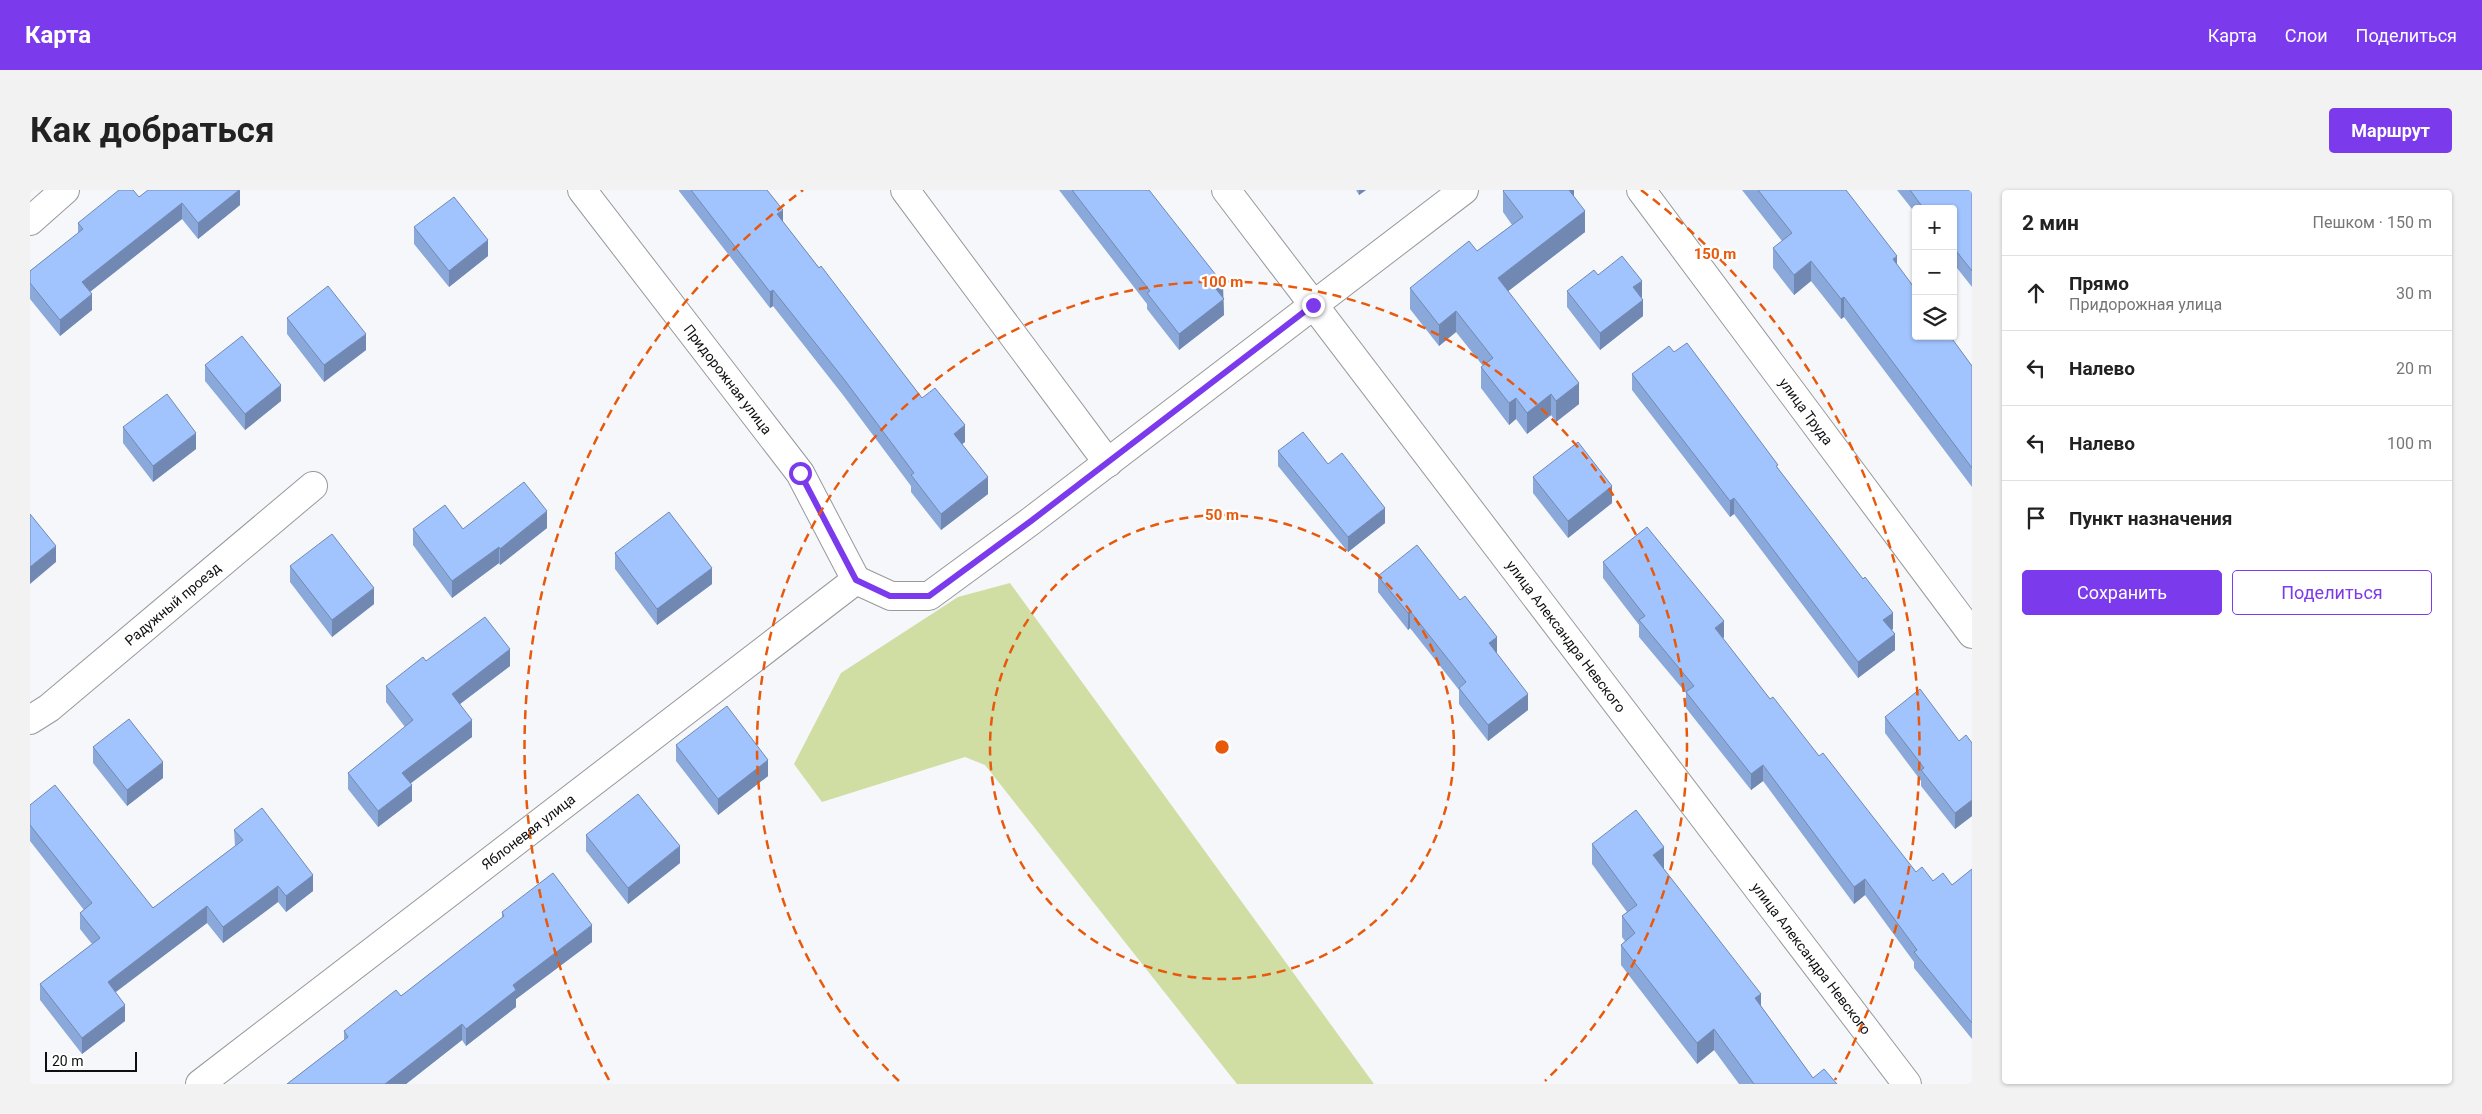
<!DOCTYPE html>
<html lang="ru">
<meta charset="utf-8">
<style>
:root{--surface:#fff;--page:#f2f2f2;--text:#222;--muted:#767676;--line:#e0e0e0;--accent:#7c3aed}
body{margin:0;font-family:Roboto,sans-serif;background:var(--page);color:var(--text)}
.controls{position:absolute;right:15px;top:15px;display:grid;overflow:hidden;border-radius:5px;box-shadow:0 1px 4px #0004}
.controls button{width:45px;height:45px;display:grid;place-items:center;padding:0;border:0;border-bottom:1px solid var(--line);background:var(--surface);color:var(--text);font:25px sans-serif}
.scale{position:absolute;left:15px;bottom:12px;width:92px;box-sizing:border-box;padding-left:5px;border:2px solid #0e0f10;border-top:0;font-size:14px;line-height:18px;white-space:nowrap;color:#0e0f10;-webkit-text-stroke:4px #fff;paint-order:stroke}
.stop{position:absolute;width:15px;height:15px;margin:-11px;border:4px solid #7c3aed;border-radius:50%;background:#fff}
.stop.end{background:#7c3aed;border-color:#fff;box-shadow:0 1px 5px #0008}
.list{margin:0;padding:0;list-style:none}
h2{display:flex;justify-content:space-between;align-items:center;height:65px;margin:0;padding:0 20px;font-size:21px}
h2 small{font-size:16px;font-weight:400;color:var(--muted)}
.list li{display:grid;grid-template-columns:32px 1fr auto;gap:15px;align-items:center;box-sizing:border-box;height:75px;padding:0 20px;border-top:1px solid var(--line)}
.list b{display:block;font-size:19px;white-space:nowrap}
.list p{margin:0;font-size:16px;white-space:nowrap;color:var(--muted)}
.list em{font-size:16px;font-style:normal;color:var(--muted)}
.actions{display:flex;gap:10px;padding:15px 20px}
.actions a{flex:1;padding:11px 0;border:1px solid var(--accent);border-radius:5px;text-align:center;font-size:18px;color:var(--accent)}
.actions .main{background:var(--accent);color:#fff}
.icon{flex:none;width:28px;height:28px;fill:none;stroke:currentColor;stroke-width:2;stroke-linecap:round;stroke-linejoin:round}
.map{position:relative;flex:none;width:1942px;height:894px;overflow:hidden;border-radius:5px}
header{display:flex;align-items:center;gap:30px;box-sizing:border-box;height:70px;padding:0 25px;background:var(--accent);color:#fff}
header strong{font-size:24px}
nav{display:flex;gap:28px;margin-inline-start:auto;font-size:18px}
.intro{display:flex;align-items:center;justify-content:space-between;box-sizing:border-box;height:120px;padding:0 30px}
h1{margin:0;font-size:35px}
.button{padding:12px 22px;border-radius:5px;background:var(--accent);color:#fff;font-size:18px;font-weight:700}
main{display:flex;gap:30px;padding:0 30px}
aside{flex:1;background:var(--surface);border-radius:5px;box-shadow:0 1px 4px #0004}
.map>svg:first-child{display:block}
.green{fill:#d0dda3}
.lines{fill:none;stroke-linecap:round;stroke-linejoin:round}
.minor-casing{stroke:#97999b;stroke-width:30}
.minor{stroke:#fff;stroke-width:28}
.wall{fill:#8aa9da}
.shaded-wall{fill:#7189b2}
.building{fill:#a1c4fe;stroke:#7189b2}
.route{stroke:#7c3aed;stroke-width:6}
.ring{fill:none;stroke:#e8590c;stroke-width:2.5;stroke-dasharray:9 6}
.labels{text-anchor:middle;stroke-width:4.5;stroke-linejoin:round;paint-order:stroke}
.street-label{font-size:14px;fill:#0e0f10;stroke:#fff}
.centre{fill:#e8590c;stroke:#fff;stroke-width:2.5}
.ring-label{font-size:15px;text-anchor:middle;font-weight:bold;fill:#e8590c;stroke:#fff;stroke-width:4.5;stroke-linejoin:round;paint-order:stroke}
</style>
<header>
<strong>Карта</strong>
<nav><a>Карта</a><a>Слои</a><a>Поделиться</a></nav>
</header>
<div class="intro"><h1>Как добраться</h1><a class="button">Маршрут</a></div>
<main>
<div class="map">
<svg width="1942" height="894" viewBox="0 0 1942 894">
<rect width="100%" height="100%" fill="#f5f7fa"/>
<path class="green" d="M 980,393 L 1344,894 L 1207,894 L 955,575 L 935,567 L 792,612 L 764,574 L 811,483 L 928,407 Z"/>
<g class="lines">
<defs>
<g id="minor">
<path id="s1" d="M 552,0 L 770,283 L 826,390"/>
<path d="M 875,0 L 1078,273"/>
<path id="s2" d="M 1196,0 L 1877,894"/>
<path id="s3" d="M 1611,0 L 1942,444"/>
<path d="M 0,31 L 35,0"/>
<path d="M 826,390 L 861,406 L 899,406 L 1001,331 L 1434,0"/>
<path id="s4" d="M 0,530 L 19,518 L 283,296"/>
<path id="s5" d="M 170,894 L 826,390"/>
</g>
</defs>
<use href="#minor" class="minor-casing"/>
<use href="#minor" class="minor"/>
</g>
<path class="wall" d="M 210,0 L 210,15 L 168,49 L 152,29 L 60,102 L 62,120 L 30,146 L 0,109 L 0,81 L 48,43 L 48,33 L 109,7 Z
M 649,0 L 737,0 L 753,32 L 892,208 L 935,252 L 932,254 L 958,304 L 911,340 L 881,302 L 881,296 L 813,205 L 743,116 L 740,118 L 649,1 Z
M 1029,0 L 1119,0 L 1193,107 L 1194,125 L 1149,160 L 1117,119 L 1117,114 Z
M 1326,0 L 1336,0 L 1329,5 Z
M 1544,0 L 1544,7 L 1555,42 L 1478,101 L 1549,214 L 1526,232 L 1521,225 L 1497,244 L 1486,229 L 1479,235 L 1451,198 L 1451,177 L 1453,176 L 1426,142 L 1409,156 L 1380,119 L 1380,98 L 1447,61 L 1482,35 L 1473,22 L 1473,1 Z
M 1712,0 L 1816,0 L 1867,75 L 1942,176 L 1942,297 L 1814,127 L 1811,129 L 1781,91 L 1764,105 L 1743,78 L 1743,58 L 1752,51 Z
M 1867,0 L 1942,0 L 1942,97 L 1923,73 L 1923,19 L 1886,19 L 1886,24 Z
M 384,37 L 458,66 L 419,97 L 384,54 Z
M 1568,85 L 1612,107 L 1611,108 L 1613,126 L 1570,160 L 1537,117 L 1537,101 Z
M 257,128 L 336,160 L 294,192 L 257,144 Z
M 1644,162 L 1748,278 L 1863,439 L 1861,440 L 1865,460 L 1828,488 L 1704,324 L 1700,327 L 1602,200 L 1602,184 Z
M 175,175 L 251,211 L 215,240 L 175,191 Z
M 93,237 L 166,259 L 123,292 L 93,253 Z
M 1248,261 L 1298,274 L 1355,333 L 1318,362 L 1248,276 Z
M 1503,287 L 1582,313 L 1538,348 L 1503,303 Z
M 517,338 L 470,375 L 469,373 L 422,408 L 383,355 L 383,339 L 433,339 Z
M 585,363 L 682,394 L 627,435 L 585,379 Z
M 1573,372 L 1694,447 L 1693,449 L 1740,509 L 1789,566 L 1886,682 L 1903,691 L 1922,695 L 1942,679 L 1942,849 L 1884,778 L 1884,772 L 1835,705 L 1824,714 L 1733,591 L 1721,600 L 1656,518 L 1656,503 L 1609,447 L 1609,435 L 1573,388 Z
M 260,376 L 344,414 L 302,447 L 260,392 Z
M 1348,386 L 1467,463 L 1466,463 L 1498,520 L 1458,551 L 1429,514 L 1429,500 L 1380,438 L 1378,440 L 1348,402 Z
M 396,471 L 480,476 L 430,514 L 442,547 L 380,593 L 382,611 L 348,637 L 318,599 L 318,583 L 375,537 L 356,512 L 356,496 Z
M 1855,527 L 1929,551 L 1942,553 L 1942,626 L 1925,639 L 1891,596 L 1891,591 L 1855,543 Z
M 646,555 L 738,586 L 688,625 L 646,571 Z
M 63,557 L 133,588 L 97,616 L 63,573 Z
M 0,615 L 123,718 L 205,656 L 204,640 L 283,701 L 256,722 L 248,712 L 193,753 L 177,733 L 85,802 L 95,831 L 52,864 L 10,810 L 10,794 L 62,754 L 50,739 L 50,723 L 54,720 L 0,651 Z
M 556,645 L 650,673 L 598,714 L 556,661 Z
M 1562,654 L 1634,678 L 1633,678 L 1731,816 L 1783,888 L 1807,894 L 1709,894 L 1684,860 L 1667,874 L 1591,775 L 1591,755 L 1595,751 L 1592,747 L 1592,726 L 1597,722 L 1562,674 Z
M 472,722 L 562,752 L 486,809 L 486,817 L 436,856 L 432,850 L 376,894 L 257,894 L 314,850 L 314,841 L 371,806 L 472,728 Z"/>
<path class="shaded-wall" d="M 209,0 L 210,0 L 210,15 L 168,49 L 168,33 Z
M 1329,0 L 1336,0 L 1329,5 Z
M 1538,0 L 1544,0 L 1544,15 Z
M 152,13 L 152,29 L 52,108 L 52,92 Z
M 753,20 L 753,36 L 747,24 Z
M 1555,21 L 1555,42 L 1468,109 L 1468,88 Z
M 458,50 L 458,66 L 419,97 L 419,81 Z
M 1867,66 L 1867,86 L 1863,69 Z
M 1781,71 L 1781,91 L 1764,105 L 1764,85 Z
M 1612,91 L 1612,107 L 1603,114 L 1603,97 Z
M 1193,94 L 1194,125 L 1149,160 L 1149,144 L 1186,99 Z
M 743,100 L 743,116 L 740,118 L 740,102 Z
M 62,104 L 62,120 L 30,146 L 30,130 Z
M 1814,107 L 1814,127 L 1811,129 L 1811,109 Z
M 1613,110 L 1613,126 L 1570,160 L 1570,143 Z
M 1426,121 L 1426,142 L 1409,156 L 1409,135 Z
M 336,144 L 336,160 L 294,192 L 294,175 Z
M 1549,193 L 1549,214 L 1526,232 L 1526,211 Z
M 251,195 L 251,211 L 215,240 L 215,224 Z
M 1521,204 L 1521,225 L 1497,244 L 1497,223 Z
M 1486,208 L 1486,229 L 1479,235 L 1479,213 Z
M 935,235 L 935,252 L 924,260 L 924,244 Z
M 166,243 L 166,259 L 123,292 L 123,276 Z
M 958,287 L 958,304 L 911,340 L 911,324 Z
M 1582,296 L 1582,313 L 1538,348 L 1538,331 Z
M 1704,308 L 1704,324 L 1700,327 L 1700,311 Z
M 1355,318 L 1355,333 L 1318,362 L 1318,347 Z
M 517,321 L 517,338 L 470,375 L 470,359 Z
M 26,356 L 26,372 L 0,394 L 0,377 Z
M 469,357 L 469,373 L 422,408 L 422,391 Z
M 682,378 L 682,394 L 627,435 L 627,419 Z
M 344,398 L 344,414 L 302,447 L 302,430 Z
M 1380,421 L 1380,438 L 1378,440 L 1378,423 Z
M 1863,423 L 1863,439 L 1853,446 L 1853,430 Z
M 1694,431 L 1694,447 L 1685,455 L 1685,438 Z
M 1865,444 L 1865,460 L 1828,488 L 1828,472 Z
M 1467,447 L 1467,463 L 1459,469 L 1459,453 Z
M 480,459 L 480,476 L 422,520 L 422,504 Z
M 1498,504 L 1498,520 L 1458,551 L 1458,535 Z
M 442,530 L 442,547 L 372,600 L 372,583 Z
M 738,570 L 738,586 L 688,625 L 688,609 Z
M 133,572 L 133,588 L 97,616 L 97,600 Z
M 1733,575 L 1733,591 L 1721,600 L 1721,584 Z
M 382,595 L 382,611 L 348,637 L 348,621 Z
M 1942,610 L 1942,626 L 1925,639 L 1925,623 Z
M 650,656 L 650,673 L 598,714 L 598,698 Z
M 1634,657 L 1634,678 L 1623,686 L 1623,665 Z
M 283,685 L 283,701 L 256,722 L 256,706 Z
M 1835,689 L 1835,705 L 1824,714 L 1824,697 Z
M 248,696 L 248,712 L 193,753 L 193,737 Z
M 177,716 L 177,733 L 78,808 L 78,792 Z
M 562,735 L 562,752 L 486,809 L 486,817 L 436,856 L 436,839 L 483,795 Z
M 1731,804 L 1731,824 L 1725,808 Z
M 95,815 L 95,831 L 52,864 L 52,848 Z
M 432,834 L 432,850 L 376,894 L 355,894 Z
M 1684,839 L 1684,860 L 1667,874 L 1667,853 Z"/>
<path class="building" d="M 89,0 L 103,0 L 109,7 L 118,0 L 209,0 L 168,33 L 152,13 L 52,92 L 62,104 L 30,130 L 0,93 L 0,81 L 53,39 L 48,33 Z
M 661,0 L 737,0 L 753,20 L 747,24 L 789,78 L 791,76 L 892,208 L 905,198 L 935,235 L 924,244 L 958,287 L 911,324 L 881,285 L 884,283 L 813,188 L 743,100 L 740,102 Z
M 1042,0 L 1119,0 L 1193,94 L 1186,99 L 1194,109 L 1149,144 L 1117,103 L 1120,101 Z
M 1474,0 L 1539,0 L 1555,21 L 1468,88 L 1549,193 L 1526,211 L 1521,204 L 1497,223 L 1486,208 L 1479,213 L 1451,177 L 1463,168 L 1426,121 L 1409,135 L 1380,98 L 1439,51 L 1447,61 L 1493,27 L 1473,1 Z
M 1728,0 L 1816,0 L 1867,66 L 1863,69 L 1886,100 L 1886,146 L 1920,146 L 1942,176 L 1942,278 L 1814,107 L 1811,109 L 1781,71 L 1764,85 L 1743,58 L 1762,43 Z
M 1880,0 L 1942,0 L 1942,81 L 1923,57 L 1923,19 L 1894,19 Z
M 424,7 L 458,50 L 419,81 L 384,37 Z
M 1592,66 L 1612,91 L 1603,97 L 1613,110 L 1570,143 L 1537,101 L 1564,80 L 1568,85 Z
M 298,96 L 336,144 L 294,175 L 257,128 Z
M 212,146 L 251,195 L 215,224 L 175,175 Z
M 1657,153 L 1748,275 L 1746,276 L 1833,389 L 1835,387 L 1863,423 L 1853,430 L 1865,444 L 1828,472 L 1704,308 L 1700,311 L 1602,184 L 1639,156 L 1644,162 Z
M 137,204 L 166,243 L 123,276 L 93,237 Z
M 1273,242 L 1298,274 L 1312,263 L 1355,318 L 1318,347 L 1248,261 Z
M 1548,252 L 1582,296 L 1538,331 L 1503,287 Z
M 494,292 L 517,321 L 470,359 L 469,357 L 422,391 L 383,339 L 415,315 L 433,339 Z
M 639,322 L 682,378 L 627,419 L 585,363 Z
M 0,324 L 26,356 L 0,377 Z
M 1617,337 L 1694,431 L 1685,438 L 1740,509 L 1743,507 L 1789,566 L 1793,563 L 1886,682 L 1892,677 L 1903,691 L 1913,683 L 1922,695 L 1942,679 L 1942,833 L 1884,762 L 1887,760 L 1835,689 L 1824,697 L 1733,575 L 1721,584 L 1656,502 L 1664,496 L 1609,430 L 1615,426 L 1573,372 Z
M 302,344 L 344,398 L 302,430 L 260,376 Z
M 1387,355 L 1430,410 L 1435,406 L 1467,447 L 1459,453 L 1498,504 L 1458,535 L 1429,498 L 1436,492 L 1380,421 L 1378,423 L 1348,386 Z
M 455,427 L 480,459 L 422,504 L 442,530 L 372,583 L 382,595 L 348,621 L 318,583 L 383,530 L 356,496 L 393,467 L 396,471 Z
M 1890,499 L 1929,551 L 1936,545 L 1942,553 L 1942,610 L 1925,623 L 1891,580 L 1894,578 L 1855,527 Z
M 697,516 L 738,570 L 688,609 L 646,555 Z
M 99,529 L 133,572 L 97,600 L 63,557 Z
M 25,595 L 123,718 L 213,650 L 204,640 L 232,618 L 283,685 L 256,706 L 248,696 L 193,737 L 177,716 L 78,792 L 95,815 L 52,848 L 10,794 L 70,748 L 50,723 L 62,713 L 0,635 L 0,615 Z
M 608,604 L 650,656 L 598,698 L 556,645 Z
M 1606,620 L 1634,657 L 1623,665 L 1731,804 L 1725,808 L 1783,888 L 1794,879 L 1807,894 L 1724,894 L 1684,839 L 1667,853 L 1591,755 L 1605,743 L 1592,726 L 1607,715 L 1562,654 Z
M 523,683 L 562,735 L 483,795 L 486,800 L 436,839 L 432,834 L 355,894 L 257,894 L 318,847 L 314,841 L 366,800 L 371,806 L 474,726 L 472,722 Z"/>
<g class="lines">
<path class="route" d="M 770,283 L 826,390 L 860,406 L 899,406 L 1001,331 L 1283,115"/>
</g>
<g class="ring">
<circle cx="1192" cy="557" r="232"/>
<path d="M869 891A465 465 0 1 1 1515 891"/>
<path d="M579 890A697 697 0 0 1 773 0M1611 0A697 697 0 0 1 1805 890"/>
</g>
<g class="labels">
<g class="street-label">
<text dy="5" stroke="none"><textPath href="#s1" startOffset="239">Придорожная улица</textPath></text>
<text dy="5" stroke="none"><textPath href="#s3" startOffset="276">улица Труда</textPath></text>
<text dy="5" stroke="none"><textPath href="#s4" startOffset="184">Радужный проезд</textPath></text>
<text dy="5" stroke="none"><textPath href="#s2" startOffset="561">улица Александра Невского</textPath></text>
<text dy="5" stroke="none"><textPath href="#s5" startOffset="414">Яблоневая улица</textPath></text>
<text dy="5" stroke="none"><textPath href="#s2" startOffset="966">улица Александра Невского</textPath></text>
</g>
</g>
<circle cx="1192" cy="557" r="8" class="centre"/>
<g class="ring-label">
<text x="1685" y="69">150 m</text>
<text x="1192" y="97">100 m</text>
<text x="1192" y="330">50 m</text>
</g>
</svg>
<div class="controls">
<button>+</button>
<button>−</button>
<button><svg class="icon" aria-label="layers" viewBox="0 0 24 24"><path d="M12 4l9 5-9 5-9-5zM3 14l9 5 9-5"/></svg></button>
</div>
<div class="scale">20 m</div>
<div class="stop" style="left:770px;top:283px"></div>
<div class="stop end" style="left:1283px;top:115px"></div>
</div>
<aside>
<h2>2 мин<small>Пешком · 150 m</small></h2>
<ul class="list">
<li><svg class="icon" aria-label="ahead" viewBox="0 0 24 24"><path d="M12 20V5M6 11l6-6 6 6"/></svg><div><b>Прямо</b><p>Придорожная улица</p></div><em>30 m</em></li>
<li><svg class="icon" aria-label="left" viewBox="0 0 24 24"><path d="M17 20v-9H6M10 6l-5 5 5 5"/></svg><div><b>Налево</b></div><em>20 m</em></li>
<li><svg class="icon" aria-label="left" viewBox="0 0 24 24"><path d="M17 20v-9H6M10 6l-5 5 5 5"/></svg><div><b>Налево</b></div><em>100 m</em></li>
<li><svg class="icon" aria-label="arrive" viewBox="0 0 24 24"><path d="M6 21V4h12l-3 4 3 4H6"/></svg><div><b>Пункт назначения</b></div></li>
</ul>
<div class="actions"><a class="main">Сохранить</a><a>Поделиться</a></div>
</aside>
</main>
